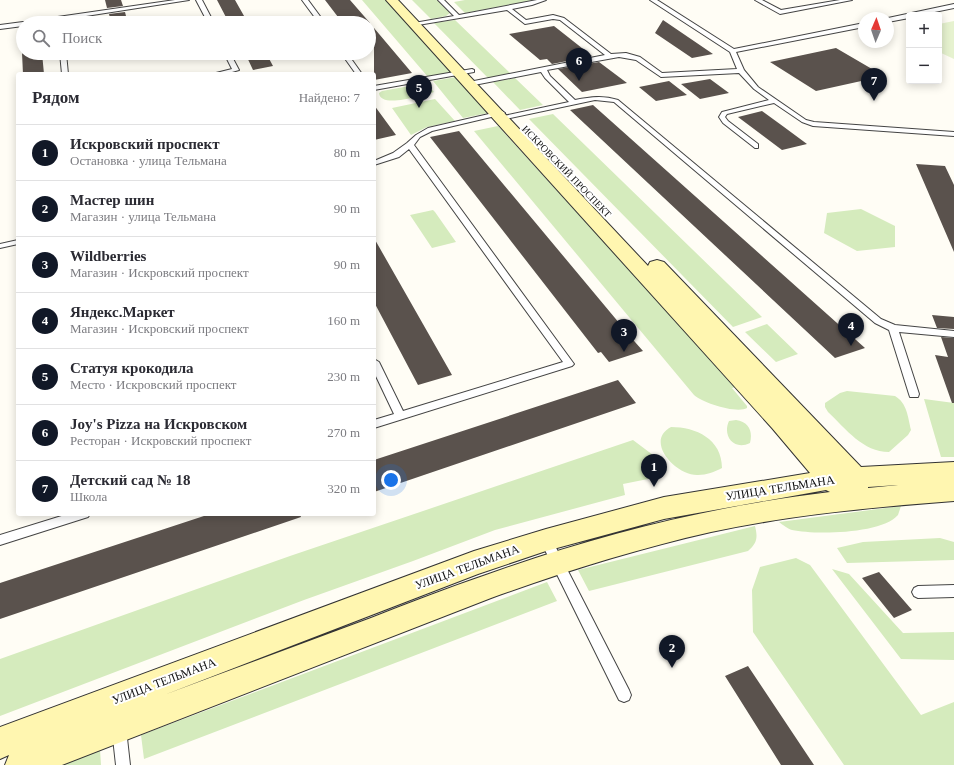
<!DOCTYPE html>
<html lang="ru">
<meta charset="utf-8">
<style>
:root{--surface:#fff;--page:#f2f2f3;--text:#2b2b33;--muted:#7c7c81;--line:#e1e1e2;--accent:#111827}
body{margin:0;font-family:"Times New Roman",serif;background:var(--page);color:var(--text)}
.controls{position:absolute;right:12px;top:12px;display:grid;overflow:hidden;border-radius:4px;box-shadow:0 2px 10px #0003}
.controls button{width:36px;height:36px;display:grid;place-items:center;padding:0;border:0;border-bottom:1px solid var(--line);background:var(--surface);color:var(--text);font:20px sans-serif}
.compass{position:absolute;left:858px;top:12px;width:36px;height:36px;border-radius:50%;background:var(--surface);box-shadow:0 2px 10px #0003;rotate:2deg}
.you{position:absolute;left:391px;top:480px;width:14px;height:14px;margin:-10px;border:3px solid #fff;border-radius:50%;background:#1a73e8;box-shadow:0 0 0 6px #1a73e833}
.badge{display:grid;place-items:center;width:26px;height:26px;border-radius:50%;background:var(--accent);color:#fff;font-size:13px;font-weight:700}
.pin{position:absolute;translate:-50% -33px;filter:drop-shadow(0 1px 2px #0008)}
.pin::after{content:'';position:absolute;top:21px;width:14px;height:12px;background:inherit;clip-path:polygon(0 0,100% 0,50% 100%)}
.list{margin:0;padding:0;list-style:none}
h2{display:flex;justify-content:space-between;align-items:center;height:52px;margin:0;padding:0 16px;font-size:17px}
h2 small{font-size:13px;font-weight:400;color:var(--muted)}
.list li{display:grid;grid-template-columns:26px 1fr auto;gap:12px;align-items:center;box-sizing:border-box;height:56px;padding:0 16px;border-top:1px solid var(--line)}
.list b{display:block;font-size:15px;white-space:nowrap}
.list p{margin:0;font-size:13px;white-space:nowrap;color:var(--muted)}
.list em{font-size:13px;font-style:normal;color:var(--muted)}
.icon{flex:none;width:22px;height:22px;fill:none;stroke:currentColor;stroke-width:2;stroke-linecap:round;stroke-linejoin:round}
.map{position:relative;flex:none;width:954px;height:765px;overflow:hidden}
.search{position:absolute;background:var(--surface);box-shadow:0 2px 10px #0003;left:16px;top:16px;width:360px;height:44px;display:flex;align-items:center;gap:10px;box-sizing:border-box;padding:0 14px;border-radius:22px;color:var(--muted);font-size:15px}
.panel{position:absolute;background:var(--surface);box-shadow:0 2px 10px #0003;left:16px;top:72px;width:360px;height:444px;border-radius:4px}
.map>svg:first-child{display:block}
.green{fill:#d5ebbd}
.pitch{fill:#e6f2cf}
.building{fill:#5a524d}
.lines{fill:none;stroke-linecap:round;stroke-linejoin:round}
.lane-casing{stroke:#444;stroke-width:2}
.secondary-casing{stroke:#333;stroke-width:2}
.lane{fill:#fff;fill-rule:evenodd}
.secondary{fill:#fff6b0;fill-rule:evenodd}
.labels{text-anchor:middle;stroke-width:4;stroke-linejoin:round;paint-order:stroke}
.street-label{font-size:10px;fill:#111;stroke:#fff}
.near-street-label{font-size:12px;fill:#111;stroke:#fff}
</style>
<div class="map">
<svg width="954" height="765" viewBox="0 0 954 765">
<rect width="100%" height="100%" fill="#fffdf5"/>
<path class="green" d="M 362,0 L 386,0 L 452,73 L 428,77 Z
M 412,0 L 437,0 L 450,13 L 446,16 L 431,19 Z
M 465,0 L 534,0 L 465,13 L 454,2 Z
M 455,20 L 510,73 L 488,78 L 434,23 Z
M 456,77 L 488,113 L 463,118 L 433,81 Z
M 515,78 L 543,105 L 520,110 L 493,82 Z
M 426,83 L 434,92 C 423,95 380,109 379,93 L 382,91 Z
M 435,99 L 455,121 L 427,127 L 411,135 L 392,108 Z
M 553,114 L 762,317 L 733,327 L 529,119 Z
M 498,126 L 736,387 L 732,388 L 747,406 L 747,408 C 737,414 703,403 694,395 L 474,131 Z
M 861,209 L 895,226 L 895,247 L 857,251 L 824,233 L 827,213 Z
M 433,210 L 435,212 L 456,242 L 432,248 L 410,215 Z
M 767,324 L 798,354 L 776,362 L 745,332 Z
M 847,391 L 895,396 C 907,403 908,417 911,430 L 908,435 L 889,452 C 863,452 846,429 828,412 L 825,407 L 825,403 L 840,393 Z
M 924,399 L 954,403 L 954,457 L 941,457 Z
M 736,420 C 749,422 753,431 750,443 C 734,451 722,436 729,421 Z
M 671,427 C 696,427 722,439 722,468 C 714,472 707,475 698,475 C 676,476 644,441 671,427 Z
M 633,440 L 653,455 L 663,476 L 623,484 L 625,495 L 495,530 L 413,561 L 304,600 L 0,716 L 0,659 L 290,556 Z
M 901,506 C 900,509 899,512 898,515 C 882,534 815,535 792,530 C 788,529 783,525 779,522 Z
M 755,526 C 758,538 757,543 748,551 L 589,591 L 578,570 Z
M 940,538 L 954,542 L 954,560 L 847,563 L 837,548 L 863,542 Z
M 796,558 L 810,565 L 921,715 L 954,702 L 954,765 L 844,765 L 753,632 L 752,590 L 760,567 Z
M 832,569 L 849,574 L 903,633 L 954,632 L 954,660 L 901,659 Z
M 547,582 L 557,601 L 144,759 L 141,735 Z
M 100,749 L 101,765 L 58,765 Z"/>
<path class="pitch" d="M 954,21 L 954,59 L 939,52 L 939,24 Z"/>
<path class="building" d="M 105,0 L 121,0 L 123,6 L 107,8 Z
M 217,0 L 235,0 L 248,23 L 229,23 Z
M 325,0 L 350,0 L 370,23 L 346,23 L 341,16 L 338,17 Z
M 125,12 L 127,20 L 111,22 L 109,14 Z
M 663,20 L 713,54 L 692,58 L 655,33 Z
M 554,26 L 592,56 L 552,64 L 547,59 L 540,60 L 509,34 Z
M 374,28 L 412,73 L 374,80 Z
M 836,48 L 884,76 L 816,91 L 770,62 Z
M 22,53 L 42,53 L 44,74 L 23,74 Z
M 245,53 L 266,53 L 273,66 L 253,70 Z
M 599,62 L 627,83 L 582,92 L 558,69 Z
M 710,79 L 729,93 L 700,99 L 681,84 Z
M 669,81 L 687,95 L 656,101 L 639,87 Z
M 374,105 L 396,135 L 374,140 Z
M 593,105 L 705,205 L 865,348 L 835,358 L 570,110 Z
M 762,111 L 784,127 L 807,144 L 782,150 L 738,117 Z
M 459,131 L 635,342 L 643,351 L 609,362 L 601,352 L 598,353 L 430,137 Z
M 916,164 L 945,166 L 954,185 L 954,252 Z
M 374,238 L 452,375 L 418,385 L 374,302 Z
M 932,315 L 954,317 L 954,329 L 937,328 Z
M 941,337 L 954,338 L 954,403 L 952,403 L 935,355 L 948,357 Z
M 618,380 L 636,403 L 374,492 L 374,460 Z
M 210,514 L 300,514 L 301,517 L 0,619 L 0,583 Z
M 879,572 L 912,610 L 894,618 L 862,578 Z
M 748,666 L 814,765 L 781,765 L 725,676 Z"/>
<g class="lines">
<defs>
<path id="lane" d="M 175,0 L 189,0 L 41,23 L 27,23 L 30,21 Z
M 196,0 L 202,0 L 214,23 L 208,23 Z
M 302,0 L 308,0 L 325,23 L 319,23 Z
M 438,0 L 444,0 L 459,15 L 537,0 L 546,0 L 532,5 L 512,9 L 526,20 L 553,15 L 564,18 L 611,54 L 626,53 L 640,57 L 662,73 L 737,69 L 730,52 L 650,0 L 657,0 L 734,49 L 864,23 L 864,27 L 736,52 L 744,70 L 758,87 L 806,120 L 814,122 L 954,132 L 954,136 L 813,126 L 802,122 L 774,103 L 727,114 L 725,117 L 728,121 L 758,144 L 758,148 L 755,148 L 723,123 L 719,117 L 722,112 L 769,100 L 754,89 L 739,73 L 661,77 L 636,60 L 619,57 L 547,70 L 550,76 L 575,100 C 590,97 603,95 618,100 L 881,319 L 895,325 L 954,331 L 954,337 L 899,332 L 919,394 L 918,397 L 910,397 L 909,394 L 889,330 L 875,323 L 614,102 L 595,100 L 501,120 L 499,119 L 499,117 L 569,102 L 545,78 L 541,72 L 469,86 L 466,84 L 469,82 L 605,55 L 560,20 L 553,19 L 525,24 L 507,10 L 412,26 L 411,25 L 414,23 L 454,16 Z
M 755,0 L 762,0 L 781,10 L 840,0 L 852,0 L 780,14 Z
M 954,4 L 954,8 L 920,15 L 909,15 L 909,18 L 888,22 L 888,18 Z
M 23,22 L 25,23 L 23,23 L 23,26 L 0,29 L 0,25 Z
M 60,53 L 66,53 L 68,74 L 62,74 Z
M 224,53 L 230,53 L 239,70 L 225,74 L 212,74 L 232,69 Z
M 341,53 L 347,53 L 362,74 L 356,74 Z
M 472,69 L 474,70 L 474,72 L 374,90 L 374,86 Z
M 502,111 L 505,113 L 504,114 L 432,131 L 420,137 L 414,145 L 574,364 L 572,366 L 374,428 L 374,420 L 394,414 L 374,372 L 374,359 L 379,362 L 403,411 L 563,362 L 409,149 L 399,157 L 374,165 L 374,161 L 393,153 L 407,143 L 416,135 L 428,128 Z
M 18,240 L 18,244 L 0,248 L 0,244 Z
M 68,514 L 90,514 L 88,517 L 0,545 L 0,535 Z
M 546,535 L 550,536 L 629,690 L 631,695 L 629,700 L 624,702 L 619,700 L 540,540 L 542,536 Z
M 954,585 L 954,597 L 918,598 L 914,596 L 912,592 L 914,588 L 918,586 Z
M 119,722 L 124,724 L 126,729 L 130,765 L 116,765 L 112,729 L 114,724 Z"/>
<path id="secondary" d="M 386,0 L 398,0 L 648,266 L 650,262 L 657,260 L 664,262 L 861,467 L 954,462 L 954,501 C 873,507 791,515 711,532 C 636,549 563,572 491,598 L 62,765 L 5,765 L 9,755 L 0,759 L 0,727 L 474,551 L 546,529 L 664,497 L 810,473 L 772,428 ZM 898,485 L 868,488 L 868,487 ZM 826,490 L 830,492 C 712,506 597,535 486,575 C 448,588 409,603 371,618 C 302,644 233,669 164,695 L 478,574 L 546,551 L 664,519 Z"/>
</defs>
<use href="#lane" class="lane-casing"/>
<use href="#secondary" class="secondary-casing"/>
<use href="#lane" class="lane"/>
<use href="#secondary" class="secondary"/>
</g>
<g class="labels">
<g class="street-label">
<text transform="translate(567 171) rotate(46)" y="4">ИСКРОВСКИЙ ПРОСПЕКТ</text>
</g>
<g class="near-street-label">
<text transform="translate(780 488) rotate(-9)" y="4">УЛИЦА ТЕЛЬМАНА</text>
<text transform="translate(467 567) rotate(-20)" y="4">УЛИЦА ТЕЛЬМАНА</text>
<text transform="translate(164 681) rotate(-21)" y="4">УЛИЦА ТЕЛЬМАНА</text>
</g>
</g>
</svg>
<div class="controls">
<button>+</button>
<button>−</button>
</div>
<svg class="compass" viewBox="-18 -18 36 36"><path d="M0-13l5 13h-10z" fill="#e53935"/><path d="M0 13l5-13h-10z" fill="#7c7c81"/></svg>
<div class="you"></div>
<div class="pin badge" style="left:654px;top:487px">1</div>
<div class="pin badge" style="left:672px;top:668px">2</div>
<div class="pin badge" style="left:624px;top:352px">3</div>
<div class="pin badge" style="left:851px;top:346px">4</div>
<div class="pin badge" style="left:419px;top:108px">5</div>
<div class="pin badge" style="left:579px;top:81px">6</div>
<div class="pin badge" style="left:874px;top:101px">7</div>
<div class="search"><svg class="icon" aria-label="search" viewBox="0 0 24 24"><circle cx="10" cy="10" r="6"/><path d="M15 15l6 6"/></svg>Поиск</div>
<section class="panel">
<h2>Рядом<small>Найдено: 7</small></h2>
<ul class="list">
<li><span class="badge">1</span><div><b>Искровский проспект</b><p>Остановка · улица Тельмана</p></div><em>80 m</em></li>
<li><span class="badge">2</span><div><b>Мастер шин</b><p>Магазин · улица Тельмана</p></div><em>90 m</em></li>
<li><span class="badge">3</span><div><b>Wildberries</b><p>Магазин · Искровский проспект</p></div><em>90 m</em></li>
<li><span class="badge">4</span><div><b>Яндекс.Маркет</b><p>Магазин · Искровский проспект</p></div><em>160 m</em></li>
<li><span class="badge">5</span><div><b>Статуя крокодила</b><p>Место · Искровский проспект</p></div><em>230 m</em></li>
<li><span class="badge">6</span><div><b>Joy's Pizza на Искровском</b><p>Ресторан · Искровский проспект</p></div><em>270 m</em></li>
<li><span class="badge">7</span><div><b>Детский сад № 18</b><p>Школа</p></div><em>320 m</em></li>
</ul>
</section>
</div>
